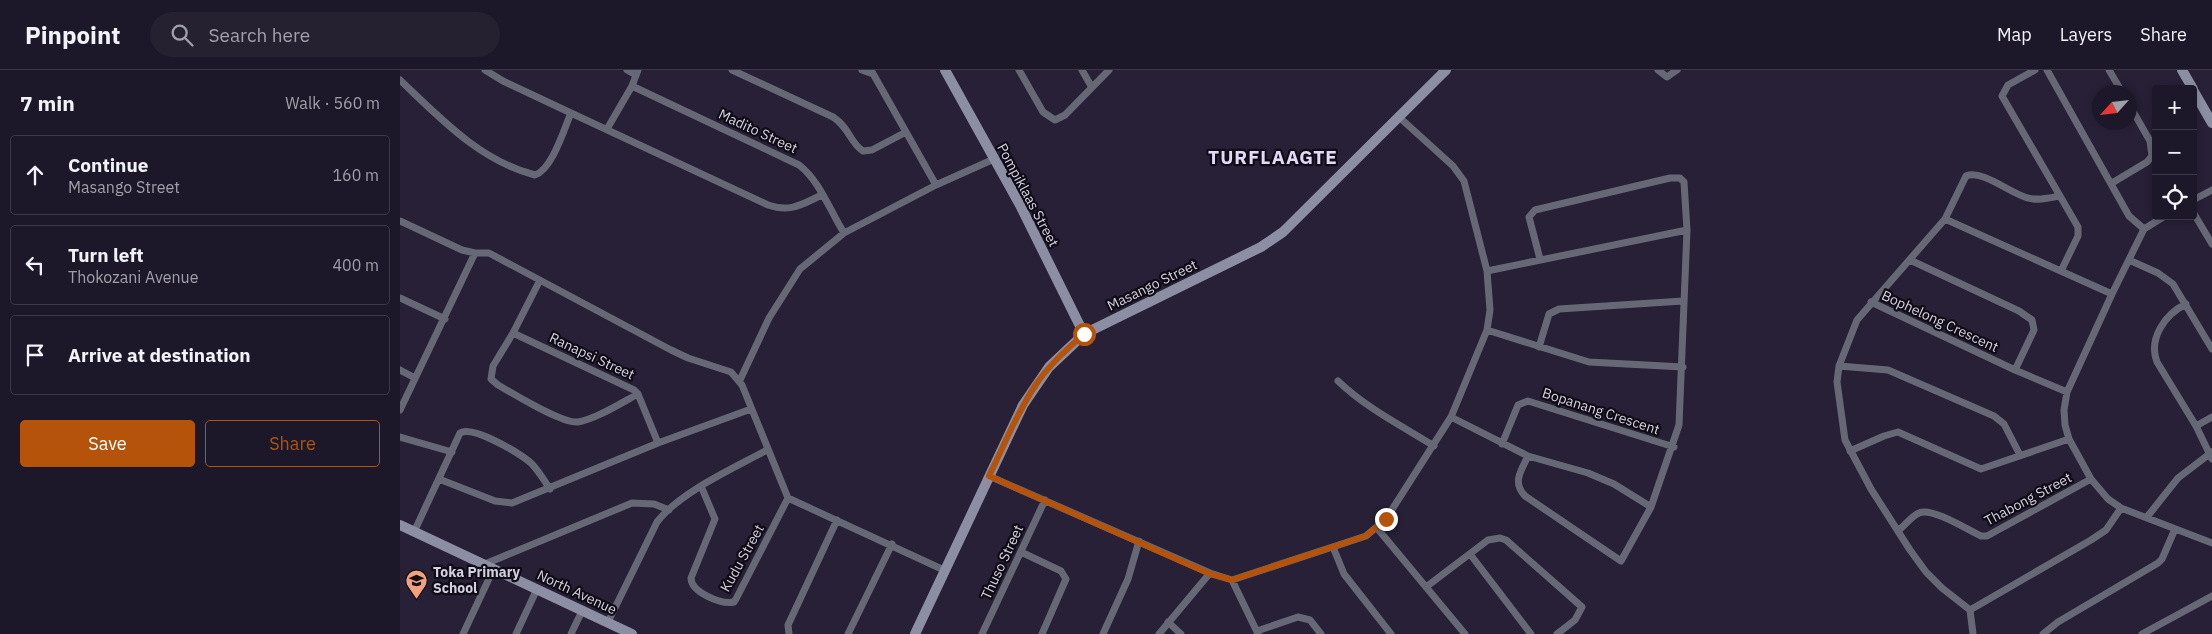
<!DOCTYPE html>
<meta charset="utf-8">
<style>
:root{--surface:#1d1829;--page:#252131;--text:#f1f3f6;--muted:#a0a0a8;--line:#3b3746;--accent:#b45309}
body{margin:0;font-family:"IBM Plex Sans",sans-serif;background:var(--page);color:var(--text)}
.controls{position:absolute;right:15px;top:15px;display:grid;overflow:hidden;border-radius:5px;box-shadow:0 2px 8px #0003}
.controls button{width:45px;height:45px;display:grid;place-items:center;padding:0;border:0;border-bottom:1px solid var(--line);background:var(--surface);color:var(--text);font:25px sans-serif}
.compass{position:absolute;left:1692px;top:15px;width:45px;height:45px;border-radius:50%;background:var(--surface);box-shadow:0 2px 8px #0003;rotate:243deg}
.stop{position:absolute;width:15px;height:15px;margin:-11px;border:4px solid #b45309;border-radius:50%;background:#fff}
.stop.end{background:#b45309;border-color:#fff;box-shadow:0 1px 5px #0008}
.list{margin:0;padding:0;list-style:none}
h2{display:flex;justify-content:space-between;align-items:center;height:65px;margin:0;padding:0 20px;font-size:21px}
h2 small{font-size:16px;font-weight:400;color:var(--muted)}
.list li{display:grid;grid-template-columns:32px 1fr auto;gap:15px;align-items:center;box-sizing:border-box;height:80px;margin:0 10px 10px;padding:0 10px;border:1px solid var(--line);border-radius:5px}
.list b{display:block;font-size:19px;white-space:nowrap}
.list p{margin:0;font-size:16px;white-space:nowrap;color:var(--muted)}
.list em{font-size:16px;font-style:normal;color:var(--muted)}
.actions{display:flex;gap:10px;padding:15px 20px}
.actions a{flex:1;padding:11px 0;border:1px solid var(--accent);border-radius:5px;text-align:center;font-size:18px;color:var(--accent)}
.actions .main{background:var(--accent);color:#fff}
.icon{flex:none;width:28px;height:28px;fill:none;stroke:currentColor;stroke-width:2;stroke-linecap:round;stroke-linejoin:round}
.map{position:relative;flex:none;width:1812px;height:564px;overflow:hidden}
header{display:flex;align-items:center;gap:30px;box-sizing:border-box;height:70px;padding:0 25px;background:var(--surface);border-bottom:1px solid var(--line)}
header strong{font-size:24px}
nav{display:flex;gap:28px;margin-inline-start:auto;font-size:18px}
.search{width:350px;height:45px;background:var(--page);display:flex;align-items:center;gap:12px;box-sizing:border-box;padding:0 18px;border-radius:28px;color:var(--muted);font-size:19px}
main{display:flex}
aside{flex:1;background:var(--surface)}
.map>svg:first-child{display:block}
.lines{fill:none;stroke-linecap:round;stroke-linejoin:round}
.street{stroke:#666975;stroke-width:7}
.secondary{stroke:#8c8fa3;stroke-width:10}
.route{stroke:#b45309;stroke-width:6}
.labels{text-anchor:middle;stroke-width:4.5;stroke-linejoin:round;paint-order:stroke}
.street-label{font-size:14px;fill:#d4d0df;stroke:#0f0c16}
.poi-label{font-size:14px;font-weight:bold;fill:#d4d0df;stroke:#0f0c16;text-anchor:start}
.district-label{font-size:19px;font-weight:bold;letter-spacing:1px;fill:#e2d9f9;stroke:#0f0c16}
</style>
<header>
<strong>Pinpoint</strong>
<div class="search"><svg class="icon" aria-label="search" viewBox="0 0 24 24"><circle cx="10" cy="10" r="6"/><path d="M15 15l6 6"/></svg>Search here</div>
<nav><a>Map</a><a>Layers</a><a>Share</a></nav>
</header>
<main>
<aside>
<h2>7 min<small>Walk · 560 m</small></h2>
<ul class="list">
<li><svg class="icon" aria-label="ahead" viewBox="0 0 24 24"><path d="M12 20V5M6 11l6-6 6 6"/></svg><div><b>Continue</b><p>Masango Street</p></div><em>160 m</em></li>
<li><svg class="icon" aria-label="left" viewBox="0 0 24 24"><path d="M17 20v-9H6M10 6l-5 5 5 5"/></svg><div><b>Turn left</b><p>Thokozani Avenue</p></div><em>400 m</em></li>
<li><svg class="icon" aria-label="arrive" viewBox="0 0 24 24"><path d="M6 21V4h12l-3 4 3 4H6"/></svg><div><b>Arrive at destination</b></div></li>
</ul>
<div class="actions"><a class="main">Save</a><a>Share</a></div>
</aside>
<div class="map">
<svg width="1812" height="564" viewBox="0 0 1812 564">
<rect width="100%" height="100%" fill="#272037"/>
<g class="lines">
<path class="street" d="M 85,0 L 103,11 L 171,43 L 368,135 C 391,143 402,134 422,125
M 227,0 L 236,5
M 332,0 L 433,47 C 450,58 450,73 463,81 L 472,80 L 506,62
M 462,0 L 473,4
M 471,0 L 536,115
M 619,0 L 643,42 L 655,50 L 665,45 L 709,0
M 682,0 L 691,16
M 1258,0 L 1267,7 L 1277,0
M 1635,0 L 1608,15 L 1602,26 L 1678,157 L 1678,166 L 1661,201
M 1647,0 L 1729,146 L 1744,159
M 1709,0 L 1722,22
M 0,10 C 40,48 80,91 135,105 C 152,100 164,59 171,43
M 232,16 L 399,95 C 420,111 430,141 444,163
M 207,59 L 232,16 L 238,0
M 1712,113 L 1747,92 L 1752,86 L 1750,71 L 1730,36
M 1793,130 L 1812,120
M 1793,142 L 1812,174
M 1765,146 L 1744,159 L 1712,224 L 1667,322 L 1664,340 L 1665,355 L 1669,369 L 1691,409 L 1708,429 L 1721,438 L 1812,473
M 1545,149 L 1712,224
M 0,151 L 62,180 L 75,183 L 89,183 L 271,280 L 288,288 L 331,302 L 342,315 L 388,428 L 546,501
M 1510,190 L 1619,241 L 1632,250 L 1634,260 L 1615,300
M 1729,190 L 1758,203 L 1773,214 L 1812,279
M 1087,201 L 1287,160
M 140,210 L 113,263 L 93,296 L 91,309 L 98,315 C 114,324 162,354 178,352 C 196,349 221,333 238,324
M 0,228 L 45,249
M 1471,232 L 1615,300 L 1667,322
M 1786,234 C 1765,244 1748,269 1757,292 L 1796,356 L 1812,389
M 1087,260 L 1189,292 L 1283,297
M 113,263 L 234,320 L 238,324 L 258,373
M 1139,277 L 1149,244 L 1159,239 L 1283,231
M 1439,296 L 1488,300 L 1594,346 L 1604,354 L 1620,385
M 0,300 L 15,308
M 340,310 L 369,248 L 400,199 L 444,163 L 536,115 L 594,89
M 938,311 C 966,338 1002,356 1034,376
M 0,340 L 75,183
M 1051,347 L 1128,386 L 1188,403 L 1214,414 L 1251,437
M 1796,356 L 1812,347
M 0,367 L 52,382
M 1102,374 L 1118,335 L 1128,331 L 1274,377
M 1450,381 L 1484,366 L 1498,362 L 1581,399 L 1669,369
M 1128,386 C 1121,401 1112,412 1125,426 L 1221,491 L 1251,437 L 1279,355 L 1287,160 L 1284,112 L 1280,108 L 1270,108 L 1135,140 L 1129,147 L 1140,189
M 589,406 L 810,503 L 832,510 L 966,466 L 986,449 L 1051,347 L 1087,260 L 1090,240 L 1087,201 L 1064,111 L 1053,96 L 999,47
M 39,409 L 95,431 L 112,433 L 258,373 L 351,339
M 301,416 L 315,449 L 291,508 C 291,522 321,535 334,532 L 336,529 L 388,428
M 1747,447 L 1778,408 L 1812,382
M 977,458 L 1065,564
M 1499,460 C 1505,455 1512,446 1519,443 C 1532,437 1568,460 1581,466 L 1587,466 L 1691,409
M 14,462 L 60,363 C 73,355 119,383 131,393 C 138,400 144,410 150,419
M 933,477 L 944,504 L 991,564
M 621,482 L 661,501 L 666,509 L 642,564
M 1070,484 L 1131,564
M 85,494 L 232,433 L 254,434 L 269,440
M 832,510 L 858,564
M 1026,517 L 1088,470 L 1100,468 L 1106,470 L 1182,537 L 1175,550 L 1157,564
M 1570,540 L 1542,518 L 1526,502 L 1510,480 L 1471,419 L 1445,370 L 1437,312 L 1439,296 L 1457,250 L 1545,149 L 1566,106 C 1582,99 1611,124 1628,128 C 1638,131 1649,128 1660,126
M 1570,540 L 1691,470 L 1706,460 L 1721,438
M 1570,540 L 1573,564
M 208,552 L 257,452 C 280,422 334,398 367,380
M 768,552 L 781,564
M 857,561 L 898,547 L 910,550 L 921,564
M 63,564 L 94,498
M 116,564 L 137,519
M 171,564 L 182,541
M 389,564 L 388,555 L 437,450
M 448,564 L 492,474
M 582,564 L 645,430
M 703,564 L 728,509 L 739,471
M 759,564 L 810,503
M 1643,564 L 1658,552 L 1758,493 L 1762,489 L 1775,459
M 1742,564 L 1812,526"/>
<path class="secondary" d="M 545,0 L 620,135 L 684,264
M 1782,0 L 1793,19
M 1793,20 L 1812,53
M 0,455 L 232,564
M 515,564 L 623,335 L 649,297 L 684,264 L 861,177 L 883,162 L 1046,0"/>
</g>
<g class="lines">
<path class="route" d="M 684,264 C 666,280 648,296 635,316 C 616,344 604,376 589,406 L 810,504 L 832,510 L 966,466 L 986,449"/>
</g>
<defs>
<symbol id="school-pin" viewBox="-11 -11 22 30"><path d="M0 17L-7.5 6A9.5 9.5 0 1 1 7.5 6Z" fill="#f1a17d" stroke="#0f0c16"/><path d="M0-5L7-2L0 1L-7-2ZM-4 1L0 2.5L4 1V4Q0 6-4 4Z" fill="#111"/></symbol>
</defs>
<g fill-rule="evenodd">
<use href="#school-pin" x="4" y="498" width="25" height="34"/>
</g>
<g class="labels">
<g class="street-label">
<text transform="translate(358 61) rotate(25)" y="5">Madito Street</text>
<text transform="translate(628 125) rotate(62)" y="5">Pompiklaas Street</text>
<text transform="translate(752 215) rotate(-26)" y="5">Masango Street</text>
<text transform="translate(1540 251) rotate(25)" y="5">Bophelong Crescent</text>
<text transform="translate(192 286) rotate(25)" y="5">Ranapsi Street</text>
<text transform="translate(1201 341) rotate(18)" y="5">Bopanang Crescent</text>
<text transform="translate(1628 429) rotate(-28)" y="5">Thabong Street</text>
<text transform="translate(342 488) rotate(-61)" y="5">Kudu Street</text>
<text transform="translate(602 492) rotate(-65)" y="5">Thuso Street</text>
<text transform="translate(177 522) rotate(25)" y="5">North Avenue</text>
</g>
<g class="poi-label">
<text x="33" y="507">Toka Primary<tspan x="33" dy="16">School</tspan></text>
</g>
<g class="district-label">
<text x="873" y="94">TURFLAAGTE</text>
</g>
</g>
</svg>
<div class="controls">
<button>+</button>
<button>−</button>
<button><svg class="icon" aria-label="locate" viewBox="0 0 24 24"><circle cx="12" cy="12" r="6"/><path d="M12 2v4M12 18v4M2 12h4M18 12h4"/></svg></button>
</div>
<svg class="compass" viewBox="-18 -18 36 36"><path d="M0-13l5 13h-10z" fill="#e53935"/><path d="M0 13l5-13h-10z" fill="#a0a0a8"/></svg>
<div class="stop" style="left:684px;top:264px"></div>
<div class="stop end" style="left:986px;top:449px"></div>
</div>
</main>
